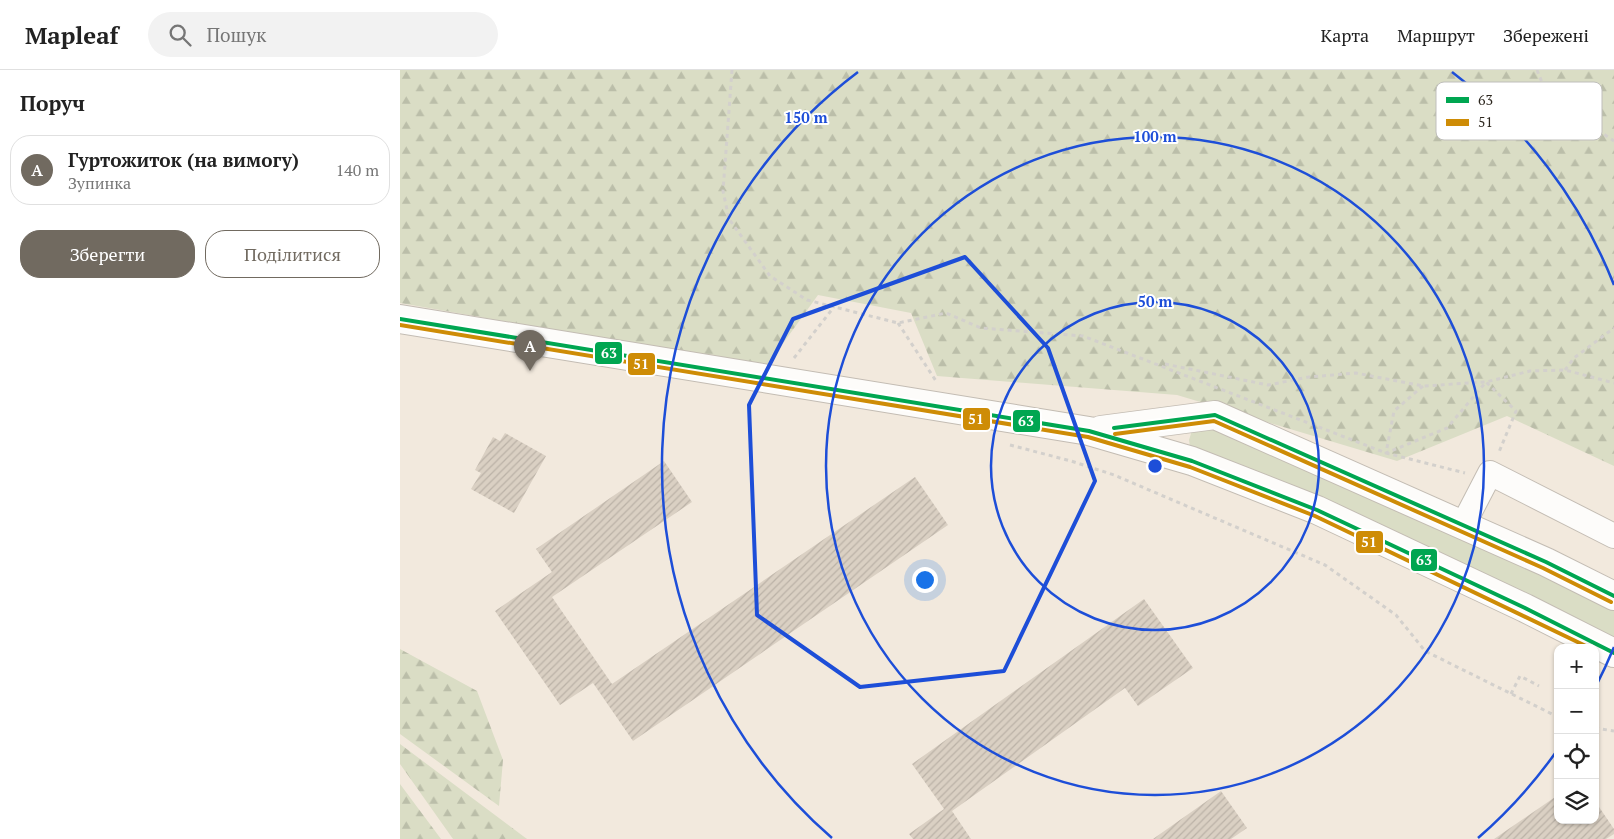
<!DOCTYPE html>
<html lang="uk">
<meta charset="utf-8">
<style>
:root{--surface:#fff;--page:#f2f2f2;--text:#222;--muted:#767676;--line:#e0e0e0;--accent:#716a60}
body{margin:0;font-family:"PT Serif",serif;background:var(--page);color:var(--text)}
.controls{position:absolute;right:15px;bottom:15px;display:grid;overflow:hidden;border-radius:10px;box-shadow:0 1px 4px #0004}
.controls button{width:45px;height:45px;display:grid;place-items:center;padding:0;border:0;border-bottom:1px solid var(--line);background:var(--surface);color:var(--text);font:25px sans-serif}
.you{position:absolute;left:524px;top:509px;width:18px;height:18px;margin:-12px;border:4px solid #fff;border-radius:50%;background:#1a73e8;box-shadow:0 0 0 8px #1a73e833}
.badge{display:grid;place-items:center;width:32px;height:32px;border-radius:50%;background:var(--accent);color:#fff;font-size:16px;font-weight:700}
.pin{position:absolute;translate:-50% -41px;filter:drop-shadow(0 1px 2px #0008)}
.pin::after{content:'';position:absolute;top:26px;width:18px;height:15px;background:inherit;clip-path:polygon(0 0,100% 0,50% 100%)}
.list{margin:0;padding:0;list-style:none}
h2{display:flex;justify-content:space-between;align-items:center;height:65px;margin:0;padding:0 20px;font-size:21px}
h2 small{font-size:16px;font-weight:400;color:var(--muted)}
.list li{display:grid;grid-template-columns:32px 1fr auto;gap:15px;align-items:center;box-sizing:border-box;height:70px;margin:0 10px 10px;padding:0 10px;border:1px solid var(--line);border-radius:20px}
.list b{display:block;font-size:19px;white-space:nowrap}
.list p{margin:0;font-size:16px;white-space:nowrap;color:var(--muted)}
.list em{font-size:16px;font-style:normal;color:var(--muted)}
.actions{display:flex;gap:10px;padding:15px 20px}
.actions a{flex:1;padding:11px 0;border:1px solid var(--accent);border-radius:20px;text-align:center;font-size:18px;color:var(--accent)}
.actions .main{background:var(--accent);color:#fff}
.icon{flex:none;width:28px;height:28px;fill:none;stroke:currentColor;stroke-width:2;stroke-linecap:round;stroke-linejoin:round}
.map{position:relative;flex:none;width:1214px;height:769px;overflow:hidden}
header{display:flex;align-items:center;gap:30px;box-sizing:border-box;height:70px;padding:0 25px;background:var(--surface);border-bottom:1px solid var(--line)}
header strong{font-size:24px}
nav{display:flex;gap:28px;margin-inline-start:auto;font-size:18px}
.search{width:350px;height:45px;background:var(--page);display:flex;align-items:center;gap:12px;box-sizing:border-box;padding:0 18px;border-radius:28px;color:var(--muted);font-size:19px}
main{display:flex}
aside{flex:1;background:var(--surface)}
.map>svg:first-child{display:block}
.grass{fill:#daddc5}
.forest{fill:url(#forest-firs)}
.building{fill:url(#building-hatch)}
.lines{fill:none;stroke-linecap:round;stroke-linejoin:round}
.minor-casing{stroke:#c3bcb3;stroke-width:26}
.major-casing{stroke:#c3bcb3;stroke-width:30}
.path{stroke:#d3d0cc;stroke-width:3;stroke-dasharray:4 4;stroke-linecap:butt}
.minor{stroke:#fdfcfa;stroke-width:24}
.major{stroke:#fdfcfa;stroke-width:28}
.bus-1-casing{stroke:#fff;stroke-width:8}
.bus-2-casing{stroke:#fff;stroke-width:8}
.bus-1{stroke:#00a651;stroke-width:4}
.bus-2{stroke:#ce8c06;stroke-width:4}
.marked{fill:none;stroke:#1d4ed8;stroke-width:4;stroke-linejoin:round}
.ring{fill:none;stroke:#1d4ed8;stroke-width:2.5}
.key{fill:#fff;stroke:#bfbebb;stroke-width:1}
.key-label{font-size:14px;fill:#2b251d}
.centre{fill:#1d4ed8;stroke:#fff;stroke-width:2.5}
.ring-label{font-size:15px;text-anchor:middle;font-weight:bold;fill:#1d4ed8;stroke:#fff;stroke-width:4;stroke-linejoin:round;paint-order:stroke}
.line-badge{stroke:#fff;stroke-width:2}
.badge-label{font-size:14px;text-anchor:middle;font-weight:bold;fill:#fff}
</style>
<header>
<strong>Mapleaf</strong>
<div class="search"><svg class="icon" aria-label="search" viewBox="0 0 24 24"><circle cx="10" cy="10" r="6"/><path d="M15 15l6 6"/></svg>Пошук</div>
<nav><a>Карта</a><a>Маршрут</a><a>Збережені</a></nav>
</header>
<main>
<aside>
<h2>Поруч<small></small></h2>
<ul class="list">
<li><span class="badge">A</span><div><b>Гуртожиток (на вимогу)</b><p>Зупинка</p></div><em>140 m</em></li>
</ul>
<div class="actions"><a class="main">Зберегти</a><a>Поділитися</a></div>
</aside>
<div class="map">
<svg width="1214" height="769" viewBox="0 0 1214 769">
<defs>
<pattern id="forest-firs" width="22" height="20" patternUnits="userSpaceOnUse" patternTransform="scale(1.25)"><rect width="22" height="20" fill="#daddc5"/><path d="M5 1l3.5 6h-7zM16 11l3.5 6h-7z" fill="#bbbea9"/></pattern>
<pattern id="building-hatch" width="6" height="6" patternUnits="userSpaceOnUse" patternTransform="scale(1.25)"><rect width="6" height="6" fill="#dad0c3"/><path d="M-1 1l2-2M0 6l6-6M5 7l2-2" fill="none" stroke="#bbb2a7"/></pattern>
</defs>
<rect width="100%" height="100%" fill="#f2e9dd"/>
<path class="grass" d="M 815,345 L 1214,526 L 1214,583 L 792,391 L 789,370 L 793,357 Z"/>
<path class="forest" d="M 0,0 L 1214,0 L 1214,396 L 1107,346 L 997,391 L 777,325 L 537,306 L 511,243 L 418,225 L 366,297 L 0,233 Z
M 0,579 L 77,621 L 103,690 L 99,736 L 0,664 Z
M 0,674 L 127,769 L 53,769 L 0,694 Z
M 0,714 L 41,769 L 0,769 Z"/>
<path class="building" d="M 105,363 L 146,386 L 114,443 L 71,419 L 81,403 L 75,400 L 93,367 L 100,371 Z
M 264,391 L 292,432 L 152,527 L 212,614 L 515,407 L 548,455 L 233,671 L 193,613 L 160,635 L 95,541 L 152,502 L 136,479 Z
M 744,529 L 793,598 L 738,636 L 725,618 L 552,741 L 571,769 L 513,769 L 509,764 L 544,739 L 512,694 Z
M 821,721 L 847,758 L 831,769 L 753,769 Z
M 1158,725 L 1158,750 L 1195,750 L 1195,731 L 1214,759 L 1214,764 L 1206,769 L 1094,769 Z"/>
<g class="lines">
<defs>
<path id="minor" d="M 1063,455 L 1090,403 L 1214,466"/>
<path id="major" d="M 0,249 L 689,361 L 792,391 L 917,440 L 1125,538 L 1214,583
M 701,360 L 815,345 L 1146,492 L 1214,526"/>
</defs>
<use href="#minor" class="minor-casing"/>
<use href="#major" class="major-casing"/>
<path class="path" d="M 332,0 L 323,121 L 329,149 L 370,206 L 407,230 L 498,253 L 546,243 L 581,258 L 683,266 L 986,383 L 1065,403
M 1137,0 L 1157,50 L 1196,59 L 1214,71
M 498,253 L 536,311
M 394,288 L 434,237
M 765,294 L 868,315 L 909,307 L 956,303 L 1023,316 L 1086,312 L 1130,301 L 1165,300 L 1214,313
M 1165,300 L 1174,288 L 1214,258
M 1023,316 L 994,341 L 986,383 L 1047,358 L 1086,312 L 1116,341 L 1099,382
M 610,375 L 671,391 L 714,405 L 925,495 L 996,545 L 1025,581 L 1158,647
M 1111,624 L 1120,606 L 1139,616
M 1195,658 L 1214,661"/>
<use href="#minor" class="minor"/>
<use href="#major" class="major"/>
<defs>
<path id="bus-1" d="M 0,249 L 689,361 L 792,391 L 917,440 L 1125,538 L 1214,583
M 714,358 L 815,345 L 1146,492 L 1214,526"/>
<path id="bus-2" d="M 0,255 L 688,367 L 790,397 L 915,446 L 1190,578
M 715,364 L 814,351 L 1143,498 L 1211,532"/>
</defs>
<use href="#bus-1" class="bus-1-casing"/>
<use href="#bus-2" class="bus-2-casing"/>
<use href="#bus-1" class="bus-1"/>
<use href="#bus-2" class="bus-2"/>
</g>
<path class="marked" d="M 565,187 L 648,278 L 695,411 L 604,601 L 460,617 L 357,545 L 349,335 L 393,249 Z"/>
<g class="ring">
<circle cx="755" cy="396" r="164"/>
<circle cx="755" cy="396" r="329"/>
<path d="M1214 577A493 493 0 0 1 1196 616M1156 682A493 493 0 0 1 1078 768M432 768A493 493 0 0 1 458 2M1052 2A493 493 0 0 1 1214 215"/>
</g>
<rect x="1036" y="12" width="166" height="58" rx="8" class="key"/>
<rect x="1046" y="27" width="23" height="6" fill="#00a651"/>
<rect x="1046" y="49" width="23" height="7" fill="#ce8c06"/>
<g class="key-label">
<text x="1078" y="35">63</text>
<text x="1078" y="57">51</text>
</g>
<circle cx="755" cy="396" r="8" class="centre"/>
<g class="ring-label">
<text x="406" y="53">150 m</text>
<text x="755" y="72">100 m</text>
<text x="755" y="237">50 m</text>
</g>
<g class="line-badge">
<rect x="194" y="271" width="29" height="24" rx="5" fill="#00a651"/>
<rect x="227" y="282" width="29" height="24" rx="5" fill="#ce8c06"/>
<rect x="562" y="337" width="29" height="24" rx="5" fill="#ce8c06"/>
<rect x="612" y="339" width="29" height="24" rx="5" fill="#00a651"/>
<rect x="955" y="460" width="29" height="24" rx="5" fill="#ce8c06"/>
<rect x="1010" y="478" width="28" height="24" rx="5" fill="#00a651"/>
</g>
<g class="badge-label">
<text x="209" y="288">63</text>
<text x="241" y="299">51</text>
<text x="576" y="354">51</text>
<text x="626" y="356">63</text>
<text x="969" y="477">51</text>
<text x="1024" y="495">63</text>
</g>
</svg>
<div class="controls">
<button>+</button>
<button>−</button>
<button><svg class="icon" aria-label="locate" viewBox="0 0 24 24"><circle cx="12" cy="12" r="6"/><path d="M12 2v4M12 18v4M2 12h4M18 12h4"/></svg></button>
<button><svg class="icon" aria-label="layers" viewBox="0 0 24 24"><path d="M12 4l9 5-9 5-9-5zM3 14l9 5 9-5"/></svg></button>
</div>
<div class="you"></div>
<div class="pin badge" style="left:130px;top:301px">A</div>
</div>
</main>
